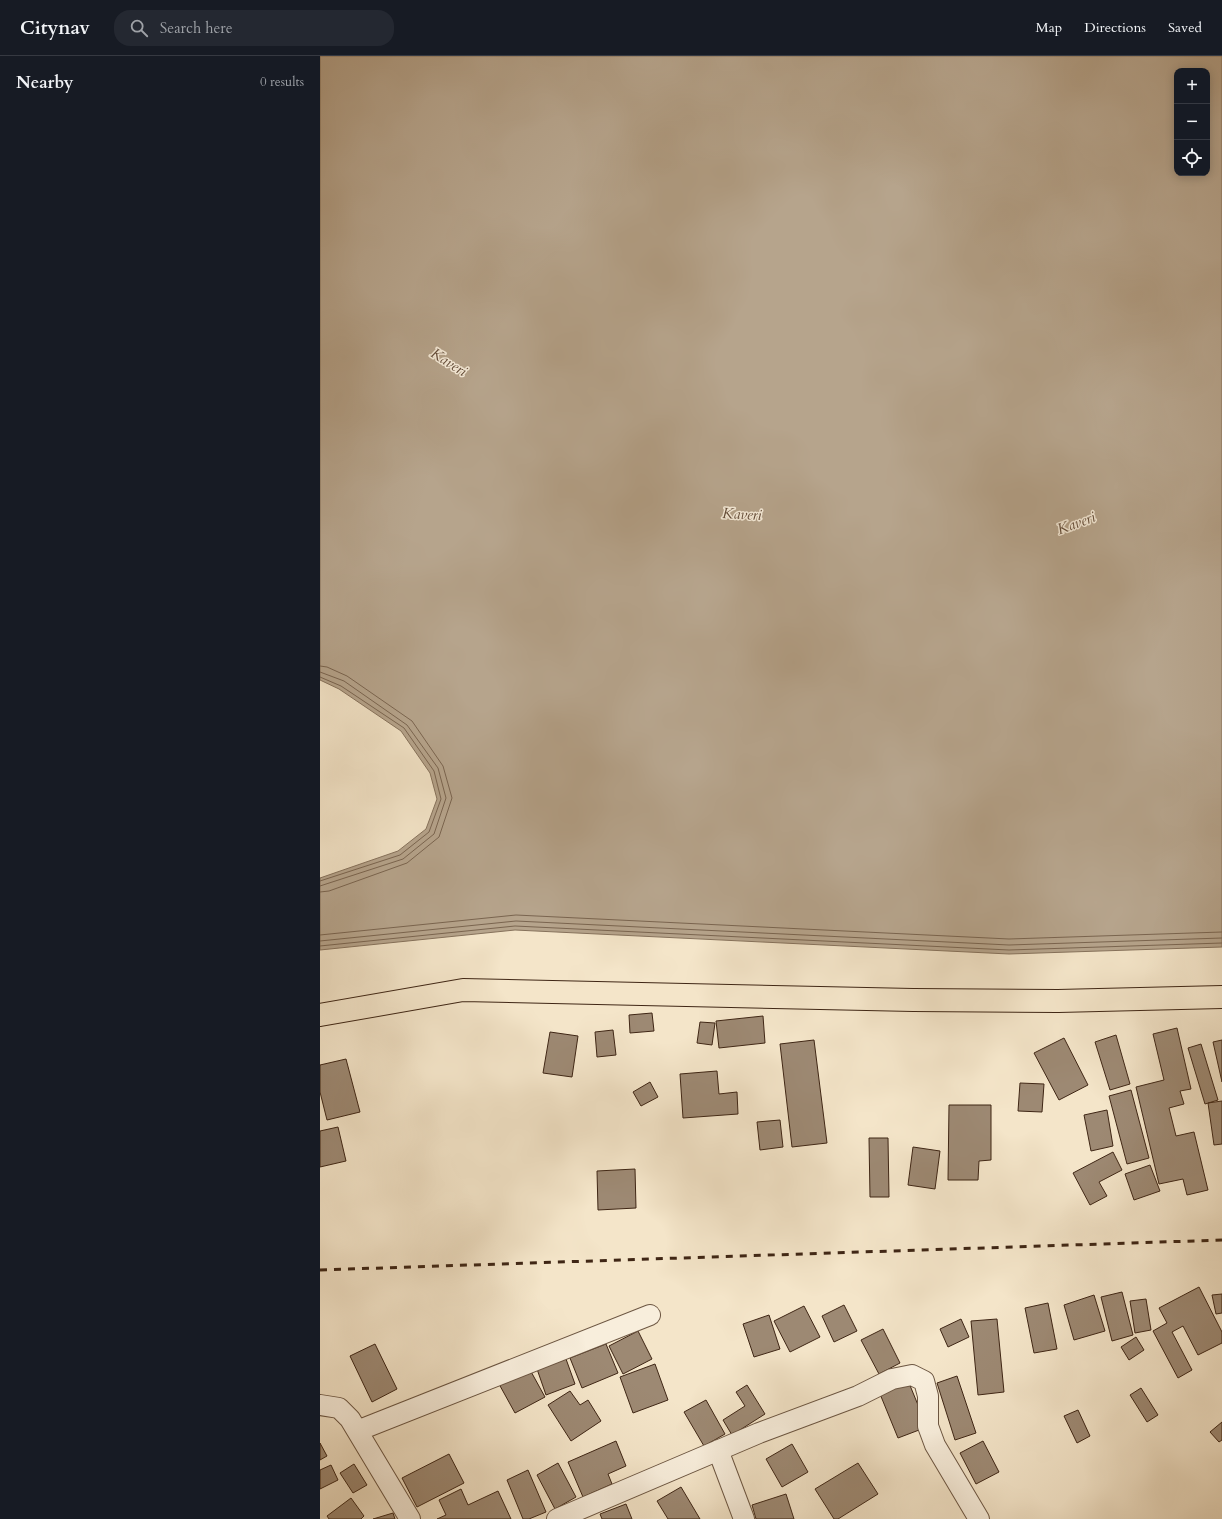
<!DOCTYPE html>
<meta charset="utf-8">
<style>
:root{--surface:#171b24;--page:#242831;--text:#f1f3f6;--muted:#9ea1a6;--line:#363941}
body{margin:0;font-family:Cardo,serif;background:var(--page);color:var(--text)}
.controls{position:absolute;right:12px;top:12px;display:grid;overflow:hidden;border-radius:8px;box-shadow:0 2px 10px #0003}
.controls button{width:36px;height:36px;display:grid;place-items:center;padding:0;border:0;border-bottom:1px solid var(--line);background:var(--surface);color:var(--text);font:20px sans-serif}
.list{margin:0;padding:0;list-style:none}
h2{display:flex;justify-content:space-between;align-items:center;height:52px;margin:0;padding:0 16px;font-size:17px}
h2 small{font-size:13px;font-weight:400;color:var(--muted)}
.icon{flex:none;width:22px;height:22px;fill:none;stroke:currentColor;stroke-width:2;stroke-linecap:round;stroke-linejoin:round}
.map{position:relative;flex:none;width:902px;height:1463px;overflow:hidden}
header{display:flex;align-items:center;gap:24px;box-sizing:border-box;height:56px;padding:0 20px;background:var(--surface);border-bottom:1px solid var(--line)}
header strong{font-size:19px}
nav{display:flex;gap:22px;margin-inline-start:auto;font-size:14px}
.search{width:280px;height:36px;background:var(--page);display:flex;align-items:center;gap:10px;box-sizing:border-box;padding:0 14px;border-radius:16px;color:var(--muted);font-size:15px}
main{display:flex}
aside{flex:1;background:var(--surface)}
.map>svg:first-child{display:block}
.water{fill:#b6a48c;stroke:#86725c;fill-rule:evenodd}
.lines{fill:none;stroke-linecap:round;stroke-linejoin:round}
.shore{stroke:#7a6550;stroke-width:1}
.building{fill:#9d8973;stroke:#3f2615}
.street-casing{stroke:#6c5642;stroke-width:22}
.highway-casing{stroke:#3f2615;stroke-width:24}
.street{stroke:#f8eedc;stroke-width:20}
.highway{stroke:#f4e5c9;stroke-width:22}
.rail{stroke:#3f2615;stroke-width:3;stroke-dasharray:7 7;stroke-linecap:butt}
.labels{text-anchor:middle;stroke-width:3;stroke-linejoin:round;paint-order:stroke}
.water-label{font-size:15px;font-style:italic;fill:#634c39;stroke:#f8eedc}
</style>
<header>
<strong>Citynav</strong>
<div class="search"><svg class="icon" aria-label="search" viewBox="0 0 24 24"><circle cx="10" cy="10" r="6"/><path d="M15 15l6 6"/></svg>Search here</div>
<nav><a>Map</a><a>Directions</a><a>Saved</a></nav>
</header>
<main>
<aside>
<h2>Nearby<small>0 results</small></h2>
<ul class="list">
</ul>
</aside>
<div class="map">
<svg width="902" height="1463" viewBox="0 0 902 1463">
<rect width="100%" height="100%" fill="#f4e5c9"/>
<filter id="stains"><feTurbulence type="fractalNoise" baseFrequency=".005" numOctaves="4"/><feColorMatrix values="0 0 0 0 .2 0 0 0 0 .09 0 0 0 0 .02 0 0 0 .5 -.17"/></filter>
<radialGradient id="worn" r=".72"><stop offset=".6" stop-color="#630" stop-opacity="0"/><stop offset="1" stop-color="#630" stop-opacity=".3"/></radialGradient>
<path class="water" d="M 0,0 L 902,0 L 902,891 L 689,898 L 195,874 L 0,894 L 0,822 L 78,795 L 106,773 L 117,743 L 110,717 L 81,675 L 19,633 L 0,624 ZM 857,15 L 887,15 L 887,117 L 857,117 Z"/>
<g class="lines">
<path class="shore" d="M 0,610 L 7,611 L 27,620 L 92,665 L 123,710 L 132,742 L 119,781 L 87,807 L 9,835 L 0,836
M 0,616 L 24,625 L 87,669 L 118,712 L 126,742 L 114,778 L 83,803 L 0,830
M 0,621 L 21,630 L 84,672 L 114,715 L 121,743 L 109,776 L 80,799 L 0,825
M 0,879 L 196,859 L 689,883 L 902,876
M 0,885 L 196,865 L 689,889 L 902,882
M 0,890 L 195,870 L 689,894 L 902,887"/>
</g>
<path class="building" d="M 332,957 L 334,975 L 310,977 L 309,959 Z
M 443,960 L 445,987 L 399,992 L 396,965 Z
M 380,966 L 395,967 L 392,989 L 377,987 Z
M 857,972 L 871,1033 L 860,1035 L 864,1048 L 849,1052 L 856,1080 L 874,1076 L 888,1134 L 867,1139 L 863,1123 L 839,1128 L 816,1031 L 844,1024 L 833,978 Z
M 293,974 L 296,999 L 277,1001 L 275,976 Z
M 230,976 L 258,980 L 252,1021 L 223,1017 Z
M 796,979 L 810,1028 L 790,1034 L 775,986 Z
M 744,982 L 768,1029 L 739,1044 L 714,997 Z
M 494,984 L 507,1087 L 472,1091 L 460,988 Z
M 902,984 L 902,1026 L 893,986 Z
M 881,988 L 898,1044 L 885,1048 L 868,992 Z
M 26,1003 L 40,1056 L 7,1064 L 0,1036 L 0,1009 Z
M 397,1015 L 399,1038 L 417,1036 L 418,1058 L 363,1062 L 360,1018 Z
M 330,1026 L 338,1041 L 321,1050 L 313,1036 Z
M 700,1027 L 724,1028 L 722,1056 L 698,1055 Z
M 811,1034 L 829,1102 L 807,1108 L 789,1040 Z
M 902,1045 L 902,1088 L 894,1089 L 888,1047 Z
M 629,1049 L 671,1049 L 671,1104 L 659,1105 L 658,1124 L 628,1124 Z
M 787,1054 L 793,1090 L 771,1095 L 764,1059 Z
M 460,1064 L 463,1091 L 440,1094 L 437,1066 Z
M 18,1071 L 26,1105 L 0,1111 L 0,1075 Z
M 549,1082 L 568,1082 L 569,1141 L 550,1141 Z
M 593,1091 L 620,1095 L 615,1133 L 588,1129 Z
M 793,1096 L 802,1114 L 779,1126 L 787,1140 L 770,1149 L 753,1117 Z
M 830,1109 L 840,1135 L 814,1144 L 805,1118 Z
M 315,1113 L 316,1152 L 278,1154 L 277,1115 Z
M 879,1231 L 902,1276 L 902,1287 L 878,1299 L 863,1270 L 852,1276 L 872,1314 L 858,1322 L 833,1275 L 847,1267 L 839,1252 Z
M 802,1236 L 813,1279 L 792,1285 L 781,1241 Z
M 902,1238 L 902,1257 L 896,1258 L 892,1239 Z
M 774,1239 L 785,1275 L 754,1284 L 744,1249 Z
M 826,1243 L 831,1274 L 815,1277 L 810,1245 Z
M 728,1247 L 737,1293 L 714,1297 L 705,1252 Z
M 524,1249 L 537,1275 L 514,1286 L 502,1260 Z
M 484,1250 L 500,1281 L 470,1296 L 454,1265 Z
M 449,1259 L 460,1293 L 434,1301 L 423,1268 Z
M 641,1263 L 649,1281 L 628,1291 L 620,1273 Z
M 677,1263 L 684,1336 L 658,1339 L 651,1265 Z
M 563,1273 L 580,1307 L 559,1318 L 541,1284 Z
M 318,1275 L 332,1303 L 303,1318 L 289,1290 Z
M 816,1281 L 824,1294 L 809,1304 L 801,1291 Z
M 55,1288 L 77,1333 L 52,1346 L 30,1300 Z
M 286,1288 L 298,1317 L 262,1332 L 250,1302 Z
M 246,1303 L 255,1328 L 226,1339 L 217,1313 Z
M 335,1308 L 348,1344 L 313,1357 L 300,1321 Z
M 209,1312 L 225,1341 L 195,1357 L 179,1328 Z
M 637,1320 L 656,1377 L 635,1384 L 617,1327 Z
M 589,1327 L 607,1371 L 578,1382 L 560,1338 Z
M 427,1329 L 445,1358 L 412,1379 L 403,1364 L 425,1350 L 416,1336 Z
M 821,1332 L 838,1359 L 827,1366 L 810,1339 Z
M 250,1335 L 260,1349 L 268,1344 L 281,1365 L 251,1385 L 228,1349 Z
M 386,1344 L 405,1378 L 384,1390 L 364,1356 Z
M 758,1354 L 770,1380 L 757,1387 L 744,1360 Z
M 902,1366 L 902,1384 L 899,1386 L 890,1376 Z
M 296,1385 L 306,1410 L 288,1418 L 292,1428 L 263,1441 L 248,1406 Z
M 663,1385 L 679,1416 L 656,1428 L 640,1397 Z
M 0,1387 L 7,1400 L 0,1404 Z
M 472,1388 L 488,1416 L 462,1431 L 446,1403 Z
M 129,1398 L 144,1427 L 97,1451 L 82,1422 Z
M 238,1407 L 256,1441 L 235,1453 L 217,1419 Z
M 538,1407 L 558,1438 L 518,1463 L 514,1463 L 495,1433 Z
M 34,1408 L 47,1429 L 33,1437 L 20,1417 Z
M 11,1409 L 18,1424 L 0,1433 L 0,1414 Z
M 208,1414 L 226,1456 L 209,1463 L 203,1463 L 187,1424 Z
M 361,1431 L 380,1463 L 348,1463 L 337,1445 Z
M 141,1433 L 148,1449 L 178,1435 L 191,1463 L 117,1463 L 126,1459 L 119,1444 Z
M 466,1438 L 474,1463 L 436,1463 L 432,1449 Z
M 31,1442 L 44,1460 L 41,1463 L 9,1463 L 7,1460 Z
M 306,1448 L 312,1463 L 282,1463 L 280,1458 Z
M 73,1457 L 75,1463 L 53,1463 Z"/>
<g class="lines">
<defs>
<path id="street" d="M 0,1349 L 19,1352 L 30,1363 L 90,1463
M 37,1375 L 330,1259
M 398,1394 L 424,1463
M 237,1463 L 439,1377 L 538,1340 L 572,1323 L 592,1319 L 604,1325 L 608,1340 L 608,1370 L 615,1389 L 659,1463"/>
<path id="highway" d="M 0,959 L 143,934 L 593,944 L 738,945 L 902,941"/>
</defs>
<use href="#street" class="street-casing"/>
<use href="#highway" class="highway-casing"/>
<use href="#street" class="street"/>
<use href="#highway" class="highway"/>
<path class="rail" d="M 0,1214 L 902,1184"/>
</g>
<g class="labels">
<g class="water-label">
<text transform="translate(129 306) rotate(32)" y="5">Kaveri</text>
<text transform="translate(422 458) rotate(3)" y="5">Kaveri</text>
<text transform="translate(756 467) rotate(-20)" y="5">Kaveri</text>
</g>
</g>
<rect width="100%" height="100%" filter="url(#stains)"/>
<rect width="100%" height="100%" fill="url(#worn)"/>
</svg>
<div class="controls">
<button>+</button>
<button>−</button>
<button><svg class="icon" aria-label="locate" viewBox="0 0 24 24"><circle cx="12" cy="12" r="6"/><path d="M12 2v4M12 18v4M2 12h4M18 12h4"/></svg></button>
</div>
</div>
</main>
